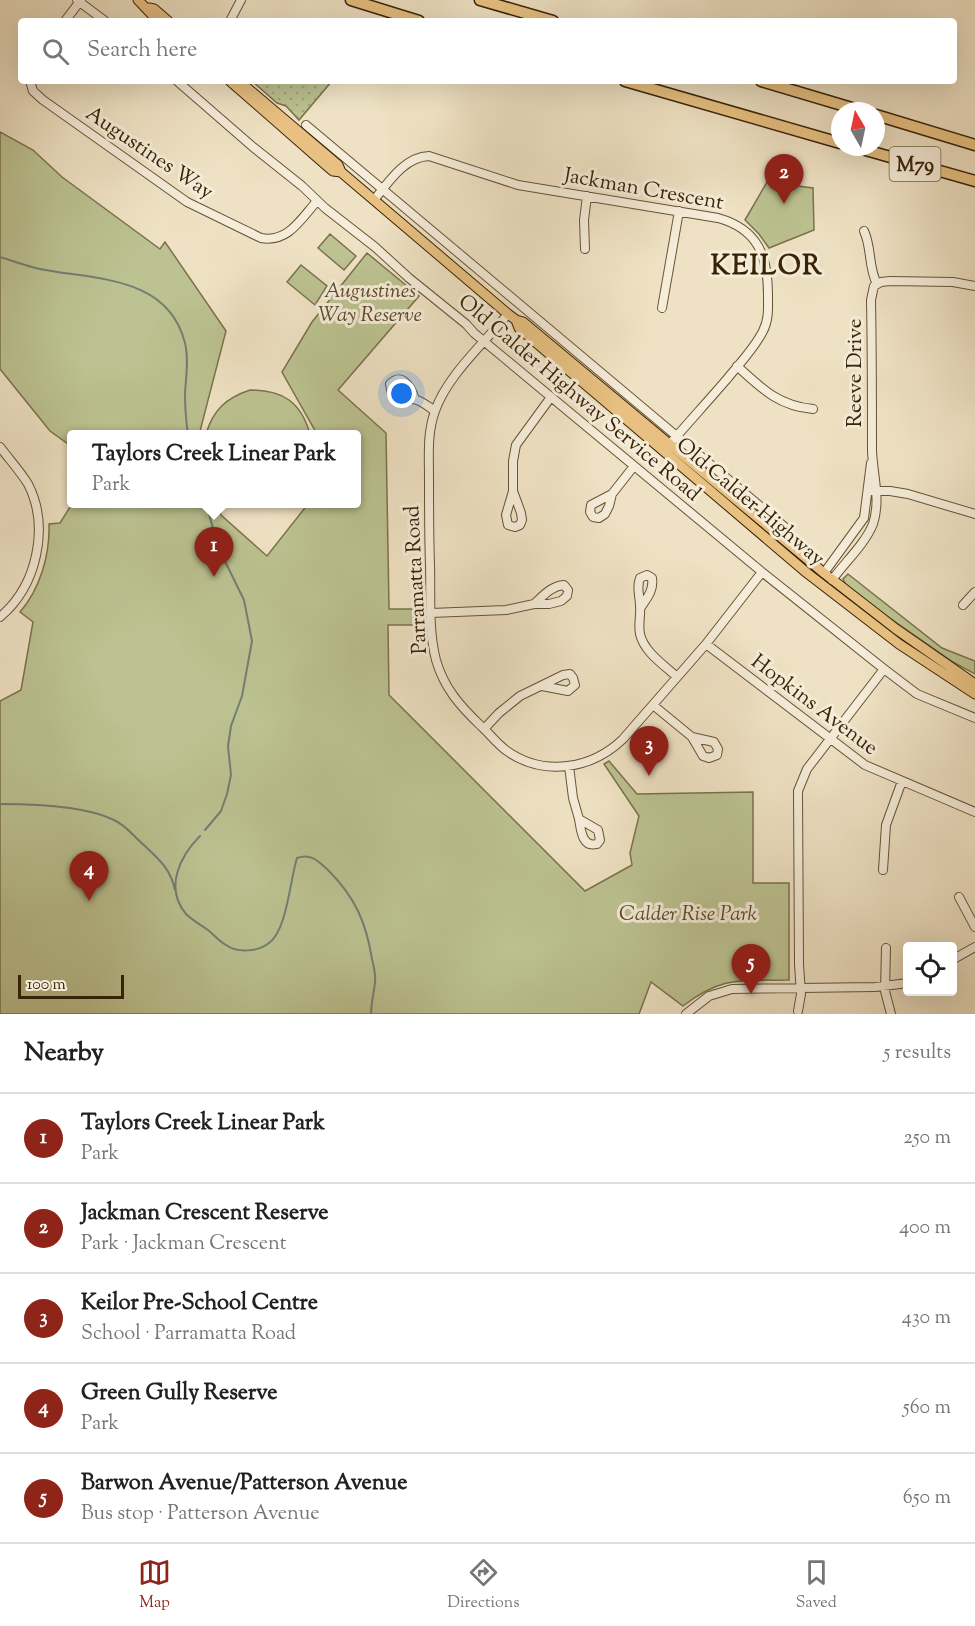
<!DOCTYPE html>
<meta charset="utf-8">
<style>
:root{--surface:#fff;--page:#f6f6f6;--text:#222;--muted:#767676;--line:#e0e0e0;--accent:#8f2418}
body{margin:0;font-family:"Sorts Mill Goudy",serif;background:var(--page);color:var(--text)}
.controls{position:absolute;right:18px;bottom:18px;display:grid;overflow:hidden;border-radius:6px;box-shadow:0 6px 24px #0002}
.controls button{width:54px;height:54px;display:grid;place-items:center;padding:0;border:0;border-bottom:2px solid var(--line);background:var(--surface);color:var(--text);font:30px sans-serif}
.compass{position:absolute;left:831px;top:102px;width:54px;height:54px;border-radius:50%;background:var(--surface);box-shadow:0 6px 24px #0002;rotate:351deg}
.scale{position:absolute;left:18px;bottom:15px;width:106px;box-sizing:border-box;padding-left:6px;border:3px solid #382307;border-top:0;font-size:16px;line-height:21px;white-space:nowrap;color:#382307;-webkit-text-stroke:4px #f5ecd9;paint-order:stroke}
.you{position:absolute;left:402px;top:394px;width:21px;height:21px;margin:-15px;border:4px solid #fff;border-radius:50%;background:#1a73e8;box-shadow:0 0 0 9px #1a73e833}
.badge{display:grid;place-items:center;width:39px;height:39px;border-radius:50%;background:var(--accent);color:#fff;font-size:20px;font-weight:700}
.pin{position:absolute;translate:-50% -50px;filter:drop-shadow(0 2px 3px #0008)}
.pin::after{content:'';position:absolute;top:32px;width:21px;height:18px;background:inherit;clip-path:polygon(0 0,100% 0,50% 100%)}
.popup{position:absolute;left:67px;top:430px;width:294px;height:78px;box-sizing:border-box;display:grid;place-content:center;border-radius:6px;background:var(--surface);filter:drop-shadow(0 2px 4px #0005);font-size:20px;white-space:nowrap;color:var(--muted)}
.popup b{font-size:22px;color:var(--text)}
.popup::after{content:'';position:absolute;left:50%;top:100%;margin-left:-12px;border:12px solid transparent;border-top-color:var(--surface)}
.list{margin:0;padding:0;list-style:none}
h2{display:flex;justify-content:space-between;align-items:center;height:78px;margin:0;padding:0 24px;font-size:26px}
h2 small{font-size:20px;font-weight:400;color:var(--muted)}
.list li{display:grid;grid-template-columns:39px 1fr auto;gap:18px;align-items:center;box-sizing:border-box;height:90px;padding:0 24px;border-top:2px solid var(--line)}
.list b{display:block;font-size:22px;white-space:nowrap}
.list p{margin:0;font-size:20px;white-space:nowrap;color:var(--muted)}
.list em{font-size:20px;font-style:normal;color:var(--muted)}
.icon{flex:none;width:33px;height:33px;fill:none;stroke:currentColor;stroke-width:2;stroke-linecap:round;stroke-linejoin:round}
.map{position:relative;flex:none;width:975px;height:1014px;overflow:hidden}
.search{position:absolute;background:var(--surface);box-shadow:0 6px 24px #0002;left:18px;right:18px;top:18px;height:66px;display:flex;align-items:center;gap:15px;box-sizing:border-box;padding:0 21px;border-radius:6px;color:var(--muted);font-size:22px}
.sheet{height:528px;background:var(--surface)}
nav{display:flex;justify-content:space-around;align-items:center;box-sizing:border-box;height:84px;border-top:2px solid var(--line);background:var(--surface);font-size:16px;color:var(--muted)}
nav a{display:grid;justify-items:center;gap:3px}
nav .on{color:var(--accent)}
.map>svg:first-child{display:block}
.grass{fill:url(#grass-dots);stroke:#7a724c;stroke-width:1.5}
.park{fill:#bcc291;stroke:#7a724c;stroke-width:1.5}
.lines{fill:none;stroke-linecap:round;stroke-linejoin:round}
.stream{stroke:#737f72;stroke-width:2}
.minor-casing{stroke:#665336;stroke-width:10}
.major-casing{stroke:#382307;stroke-width:11}
.highway-casing{stroke:#382307;stroke-width:13}
.minor{stroke:#f5ecd9;stroke-width:8}
.major{stroke:#e8c182;stroke-width:9}
.highway{stroke:#e8c182;stroke-width:10}
.labels{text-anchor:middle;stroke-width:6;stroke-linejoin:round;paint-order:stroke}
.shield{fill:#f5ecd9;stroke:#715f46;stroke-width:1.5}
.shield-label{font-size:20px;font-weight:bold;fill:#382307}
.street-label{font-size:21px;fill:#382307;stroke:#f5ecd9}
.park-label{font-size:21px;font-style:italic;fill:#594b2a;stroke:#f5ecd9}
.district-label{font-size:27px;font-weight:bold;letter-spacing:1.5px;fill:#382307;stroke:#f5ecd9}
</style>
<div class="map">
<svg width="975" height="1014" viewBox="0 0 975 1014">
<defs>
<pattern id="grass-dots" width="8" height="8" patternUnits="userSpaceOnUse" patternTransform="scale(1.5)"><rect width="8" height="8" fill="#bcc291"/><path d="M2 2h.1M6 6h.1" fill="none" stroke="#a2a67c" stroke-width="1.8" stroke-linecap="round"/></pattern>
</defs>
<rect width="100%" height="100%" fill="#efe2c4"/>
<filter id="stains"><feTurbulence type="fractalNoise" baseFrequency=".00333" numOctaves="4"/><feColorMatrix values="0 0 0 0 .2 0 0 0 0 .09 0 0 0 0 .02 0 0 0 .5 -.17"/></filter>
<radialGradient id="worn" r=".72"><stop offset=".6" stop-color="#630" stop-opacity="0"/><stop offset="1" stop-color="#630" stop-opacity=".3"/></radialGradient>
<path class="grass" d="M 252,81 L 332,81 L 299,120 L 286,106 L 277,103 Z"/>
<path class="park" d="M 0,132 L 33,150 L 62,177 L 160,249 L 165,242 L 226,331 L 200,431 L 200,434 L 71,434 L 71,446 L 50,431 L 0,369 Z
M 767,182 L 813,188 L 814,230 L 769,248 L 759,234 L 745,220 Z
M 330,234 L 356,256 L 344,270 L 318,248 Z
M 367,253 L 419,296 L 338,390 L 386,433 L 389,609 L 422,609 L 422,625 L 388,625 L 389,695 L 585,891 L 632,865 L 630,853 L 639,816 L 604,764 L 609,761 L 637,794 L 753,792 L 753,883 L 789,883 L 789,980 C 742,981 723,975 683,1006 L 651,982 L 639,1014 L 0,1014 L 0,701 L 21,690 L 33,622 L 20,612 C 40,589 50,555 49,524 L 60,523 L 72,504 L 218,504 L 221,515 L 267,556 L 308,504 L 356,504 L 356,434 L 317,434 L 282,372 L 312,322 Z
M 301,265 L 327,286 L 315,305 L 287,282 Z
M 250,390 C 283,390 301,402 310,434 L 206,434 C 213,410 226,398 250,390 Z
M 848,574 L 942,648 L 975,661 L 975,674 L 953,662 L 848,589 L 843,579 Z"/>
<g class="lines">
<path class="stream" d="M 0,257 C 13,261 26,266 40,269 C 94,280 168,275 185,343 C 189,359 186,377 185,393 C 185,407 186,421 188,434
M 0,804 C 30,804 86,806 114,820 C 127,826 134,837 145,846 C 160,860 171,870 175,890
M 205,830 L 221,811 L 227,794 L 231,775 L 228,746 L 231,726 L 242,696 L 252,641 L 244,600 L 219,549 L 206,504
M 200,836 C 180,856 164,888 186,914 C 192,920 201,925 208,930 C 214,935 219,941 226,945 C 237,953 258,952 269,943 C 287,930 290,880 297,858 C 311,853 318,861 328,870 C 355,897 366,922 372,959 C 374,967 376,975 375,982 C 374,993 371,1003 371,1014"/>
<defs>
<path id="minor" d="M 77,0 L 105,21
M 65,21 L 81,0
M 230,21 L 241,0
M 30,81 L 33,91 L 43,100 L 187,202 L 261,238 C 288,243 301,219 317,201
M 177,81 L 253,147 L 302,186 L 325,208 L 375,247 L 409,278 L 466,324 L 474,333 L 762,572 L 884,669 L 917,694 L 975,718
M 306,125 L 786,528
M 374,200 C 388,183 404,157 429,156 L 518,185 L 718,218 C 758,229 768,256 768,295 C 768,307 769,320 763,331 C 754,349 739,364 727,379 C 708,401 688,423 669,445
M 864,231 C 872,248 868,267 877,284
M 585,249 L 584,220 L 587,196
M 662,308 L 679,211
M 508,314 C 484,343 447,376 435,411 C 427,433 429,456 429,479 C 429,507 429,536 430,565 C 431,596 428,629 436,660 C 444,688 460,706 481,726 C 490,734 497,744 507,751 C 544,777 592,769 623,739 L 706,644 L 762,572
M 737,366 C 762,389 779,406 813,409
M 415,399 C 411,387 402,372 390,384 L 392,394 C 404,401 408,397 417,400 C 423,402 429,407 435,411
M 0,447 C 9,459 20,471 28,484 C 50,527 37,586 0,617
M 513,491 L 521,513 L 522,520 L 520,525 L 515,527 L 508,525 L 506,515 L 513,491 L 513,461 L 516,445 L 551,397
M 872,491 L 890,491 L 908,494 L 975,514
M 612,494 L 591,505 L 590,512 L 593,517 L 599,518 L 605,514 L 609,506 L 612,494 L 634,466
M 824,573 L 864,518 L 871,463
M 832,580 C 845,562 865,544 873,524 C 881,500 873,475 872,451 C 872,401 872,350 871,300 L 874,286 L 881,282 L 890,281 L 953,282 L 975,286
M 963,605 L 975,592
M 641,607 C 647,598 654,590 652,578 L 647,575 L 640,578 C 636,588 640,595 640,606 C 641,615 638,624 640,634 C 644,652 664,665 677,677
M 431,613 L 506,610 L 534,604 L 549,604 L 561,601 L 567,596 L 568,590 L 564,585 C 551,586 543,596 534,604
M 706,644 L 865,765 L 975,812
M 653,705 L 692,737
M 484,729 L 499,713 L 520,696 L 563,675 L 570,674 L 573,678 L 575,685 L 568,691 L 542,686
M 692,737 L 714,742 L 718,749 L 717,755 L 709,758 L 703,756 Z
M 569,766 L 573,798 L 579,819
M 579,819 L 598,830 L 600,840 L 597,844 C 582,848 581,830 579,819 Z
M 883,870 L 886,825 L 902,781
M 959,897 L 975,927
M 886,948 L 885,991 L 891,1014
M 952,960 L 975,947
M 798,1011 L 801,994 L 799,964 L 798,791 L 807,769 L 884,669
M 686,1014 L 709,996 L 732,989 L 875,987 L 908,983"/>
<path id="major" d="M 138,0 L 158,21
M 149,8 L 154,9 L 168,21
M 230,81 L 326,165 L 333,171 L 341,172
M 239,81 L 338,165 L 341,172 L 508,314 L 516,320 L 523,322 L 824,573 L 896,629 L 975,684
M 516,320 L 519,328 L 807,573 L 899,644 L 975,694"/>
<path id="highway" d="M 351,0 L 419,21
M 480,0 L 553,21
M 625,81 L 840,143
M 761,81 L 862,111
M 876,115 L 975,145
M 855,147 L 975,181"/>
</defs>
<use href="#minor" class="minor-casing"/>
<use href="#major" class="major-casing"/>
<use href="#highway" class="highway-casing"/>
<use href="#minor" class="minor"/>
<use href="#major" class="major"/>
<use href="#highway" class="highway"/>
</g>
<g class="labels">
<rect class="shield" x="889.5" y="147" width="51" height="34" rx="4.5"/>
<g class="shield-label">
<text x="915" y="171">M79</text>
</g>
<g class="street-label">
<text transform="translate(150 152) rotate(34)" y="7">Augustines Way</text>
<text transform="translate(644 188) rotate(10)" y="7">Jackman Crescent</text>
<text transform="translate(854 373) rotate(-90)" y="7">Reeve Drive</text>
<text transform="translate(580 397) rotate(40)" y="7">Old Calder Highway Service Road</text>
<text transform="translate(751 501) rotate(40)" y="7">Old Calder Highway</text>
<text transform="translate(415 580) rotate(-93)" y="7">Parramatta Road</text>
<text transform="translate(815 704) rotate(37)" y="7">Hopkins Avenue</text>
</g>
<g class="park-label">
<text x="370" y="297">Augustines<tspan x="370" dy="24">Way Reserve</tspan></text>
<text x="688" y="920">Calder Rise Park</text>
</g>
<g class="district-label">
<text x="767" y="274">KEILOR</text>
</g>
</g>
<rect width="100%" height="100%" filter="url(#stains)"/>
<rect width="100%" height="100%" fill="url(#worn)"/>
</svg>
<div class="controls">
<button><svg class="icon" aria-label="locate" viewBox="0 0 24 24"><circle cx="12" cy="12" r="6"/><path d="M12 2v4M12 18v4M2 12h4M18 12h4"/></svg></button>
</div>
<svg class="compass" viewBox="-18 -18 36 36"><path d="M0-13l5 13h-10z" fill="#e53935"/><path d="M0 13l5-13h-10z" fill="#767676"/></svg>
<div class="scale">100 m</div>
<div class="you"></div>
<div class="pin badge" style="left:214px;top:577px">1</div>
<div class="popup"><b>Taylors Creek Linear Park</b>Park</div>
<div class="pin badge" style="left:784px;top:204px">2</div>
<div class="pin badge" style="left:649px;top:776px">3</div>
<div class="pin badge" style="left:89px;top:901px">4</div>
<div class="pin badge" style="left:751px;top:994px">5</div>
<div class="search"><svg class="icon" aria-label="search" viewBox="0 0 24 24"><circle cx="10" cy="10" r="6"/><path d="M15 15l6 6"/></svg>Search here</div>
</div>
<section class="sheet">
<h2>Nearby<small>5 results</small></h2>
<ul class="list">
<li><span class="badge">1</span><div><b>Taylors Creek Linear Park</b><p>Park</p></div><em>250 m</em></li>
<li><span class="badge">2</span><div><b>Jackman Crescent Reserve</b><p>Park · Jackman Crescent</p></div><em>400 m</em></li>
<li><span class="badge">3</span><div><b>Keilor Pre-School Centre</b><p>School · Parramatta Road</p></div><em>430 m</em></li>
<li><span class="badge">4</span><div><b>Green Gully Reserve</b><p>Park</p></div><em>560 m</em></li>
<li><span class="badge">5</span><div><b>Barwon Avenue/Patterson Avenue</b><p>Bus stop · Patterson Avenue</p></div><em>650 m</em></li>
</ul>
</section>
<nav>
<a class="on"><svg class="icon" aria-label="map" viewBox="0 0 24 24"><path d="M3 6l6-2 6 2 6-2v14l-6 2-6-2-6 2zM9 4v14M15 6v14"/></svg>Map</a>
<a><svg class="icon" aria-label="directions" viewBox="0 0 24 24"><path d="M12 3l9 9-9 9-9-9zM9 14v-3h6M13 9l2 2-2 2"/></svg>Directions</a>
<a><svg class="icon" aria-label="saved" viewBox="0 0 24 24"><path d="M7 4h10v16l-5-4-5 4z"/></svg>Saved</a>
</nav>
